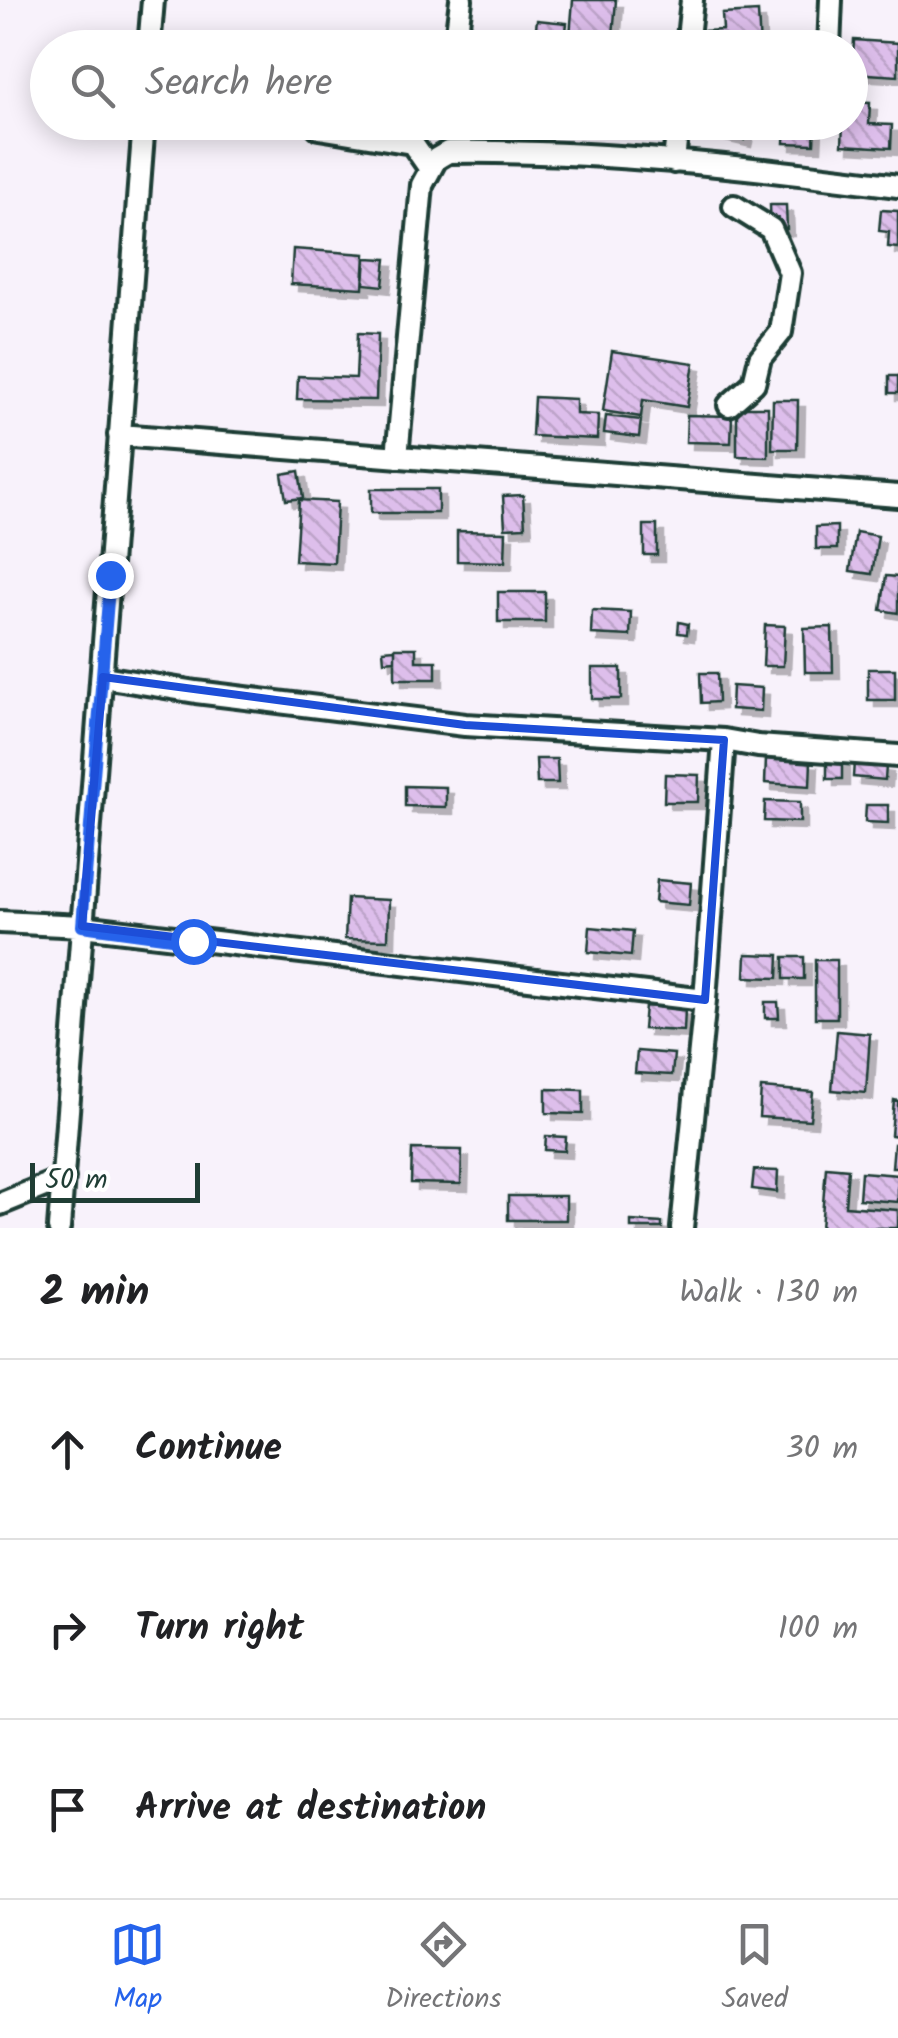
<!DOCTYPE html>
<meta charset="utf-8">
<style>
:root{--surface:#fff;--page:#f2f2f2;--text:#202124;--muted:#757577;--line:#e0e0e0;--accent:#2563eb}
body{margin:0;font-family:Kalam,sans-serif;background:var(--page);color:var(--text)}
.scale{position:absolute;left:30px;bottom:25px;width:170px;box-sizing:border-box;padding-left:10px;border:5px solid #1f3d34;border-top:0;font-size:28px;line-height:35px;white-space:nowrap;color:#1f3d34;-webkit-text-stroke:8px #fff;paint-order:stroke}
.stop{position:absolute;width:30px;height:30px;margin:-22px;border:8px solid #2563eb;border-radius:50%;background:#fff}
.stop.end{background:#2563eb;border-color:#fff;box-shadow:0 2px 10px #0008}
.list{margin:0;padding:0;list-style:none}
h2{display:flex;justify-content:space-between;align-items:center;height:130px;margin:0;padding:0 40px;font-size:42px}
h2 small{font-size:32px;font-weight:400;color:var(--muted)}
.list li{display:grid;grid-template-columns:65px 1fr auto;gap:30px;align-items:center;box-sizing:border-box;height:180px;padding:0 40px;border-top:2px solid var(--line)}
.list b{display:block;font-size:38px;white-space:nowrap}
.list em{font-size:32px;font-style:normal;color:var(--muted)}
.icon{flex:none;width:55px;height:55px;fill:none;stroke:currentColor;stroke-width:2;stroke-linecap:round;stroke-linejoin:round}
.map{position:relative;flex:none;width:898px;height:1228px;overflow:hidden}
.search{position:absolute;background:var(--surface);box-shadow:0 5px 25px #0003;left:30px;right:30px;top:30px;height:110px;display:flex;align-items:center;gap:25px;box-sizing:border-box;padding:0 35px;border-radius:55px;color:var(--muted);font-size:38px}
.sheet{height:670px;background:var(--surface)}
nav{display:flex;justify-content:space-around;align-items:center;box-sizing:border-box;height:140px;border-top:2px solid var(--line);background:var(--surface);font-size:28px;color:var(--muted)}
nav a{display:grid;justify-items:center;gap:5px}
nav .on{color:var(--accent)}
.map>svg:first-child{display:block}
.building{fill:url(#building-back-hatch);stroke:#1f3d34;stroke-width:2.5;filter:url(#shadow)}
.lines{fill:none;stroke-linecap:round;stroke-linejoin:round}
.minor-casing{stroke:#1f3d34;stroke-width:28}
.minor{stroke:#fff;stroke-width:20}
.route{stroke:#2563eb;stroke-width:12}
.marked{fill:none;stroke:#1d4ed8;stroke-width:8;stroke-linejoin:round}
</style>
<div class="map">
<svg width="898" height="1228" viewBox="0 0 898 1228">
<defs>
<pattern id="building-back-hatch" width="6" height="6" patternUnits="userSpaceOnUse" patternTransform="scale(2.5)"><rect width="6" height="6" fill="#ddbeeb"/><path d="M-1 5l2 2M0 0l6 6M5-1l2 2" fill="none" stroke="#bda4ca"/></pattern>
<filter id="shadow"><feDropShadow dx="7" dy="7" stdDeviation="0" flood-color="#0004"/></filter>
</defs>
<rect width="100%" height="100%" fill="#f8f2fb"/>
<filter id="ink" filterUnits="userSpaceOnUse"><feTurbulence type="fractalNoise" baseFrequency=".01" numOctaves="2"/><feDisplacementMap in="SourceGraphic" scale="20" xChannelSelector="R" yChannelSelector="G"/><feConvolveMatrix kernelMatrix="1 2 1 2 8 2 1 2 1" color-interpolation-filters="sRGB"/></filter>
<g filter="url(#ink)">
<path class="building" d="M 573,0 L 616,0 L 612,48 L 569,48 Z
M 758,12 L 760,48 L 705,48 L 704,31 L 723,30 L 722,14 Z
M 537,20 L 567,23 L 564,48 L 533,48 Z
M 854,40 L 898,43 L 898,76 L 852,73 Z
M 850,102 L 870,103 L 869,124 L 892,125 L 891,148 L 842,145 L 843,122 L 850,122 Z
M 712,122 L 748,122 L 744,140 L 710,132 Z
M 785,123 L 815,124 L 814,144 L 784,143 Z
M 770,205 L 786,205 L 787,229 L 771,229 Z
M 881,210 L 898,211 L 898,248 L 888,247 L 889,232 L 879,231 Z
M 293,249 L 365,254 L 363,288 L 291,284 Z
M 366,258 L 386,259 L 383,286 L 364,284 Z
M 358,333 L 378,334 L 376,400 L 297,399 L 298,376 L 356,378 Z
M 612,351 L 694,363 L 687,407 L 643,400 L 641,417 L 603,411 Z
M 889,376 L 898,376 L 898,393 L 889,393 Z
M 534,397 L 576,399 L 576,414 L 598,415 L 597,439 L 532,436 Z
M 773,400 L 798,400 L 797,449 L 772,449 Z
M 737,407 L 768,407 L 768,457 L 737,456 Z
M 687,415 L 732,416 L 731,443 L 686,442 Z
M 606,416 L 641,420 L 639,437 L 604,433 Z
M 299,471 L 303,498 L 286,500 L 282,474 Z
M 371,489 L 438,489 L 438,513 L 371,513 Z
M 523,495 L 525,527 L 505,528 L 503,496 Z
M 299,500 L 337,502 L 334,563 L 295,561 Z
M 644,525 L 657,525 L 657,555 L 644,555 Z
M 837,526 L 837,549 L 816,549 L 816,527 Z
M 457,531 L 506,532 L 505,562 L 457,561 Z
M 856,532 L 878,536 L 872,574 L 850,571 Z
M 886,576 L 898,577 L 898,613 L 881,610 Z
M 498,592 L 545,592 L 545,622 L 498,622 Z
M 592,610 L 631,612 L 630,636 L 591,634 Z
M 679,622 L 688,624 L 687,634 L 678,633 Z
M 765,625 L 785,626 L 783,666 L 763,666 Z
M 832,627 L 833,672 L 805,672 L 804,628 Z
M 395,648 L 416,648 L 416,661 L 436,661 L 436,679 L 395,679 Z
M 395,649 L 395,660 L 384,661 L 383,650 Z
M 592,668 L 621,668 L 621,699 L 592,699 Z
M 868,669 L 895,669 L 895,700 L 868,700 Z
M 700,673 L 717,673 L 718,702 L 701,703 Z
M 732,686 L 762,688 L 761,711 L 731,709 Z
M 766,758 L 811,761 L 810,786 L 765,783 Z
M 536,759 L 557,759 L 558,783 L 537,783 Z
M 827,761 L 842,761 L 842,779 L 827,779 Z
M 854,762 L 886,766 L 885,780 L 853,777 Z
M 665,774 L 699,775 L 698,802 L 664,802 Z
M 405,786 L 446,787 L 446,807 L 405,806 Z
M 765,801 L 800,802 L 800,822 L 764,821 Z
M 866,805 L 888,805 L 888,823 L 865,822 Z
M 657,880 L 691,883 L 689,905 L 655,902 Z
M 347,898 L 389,900 L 388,940 L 345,939 Z
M 590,927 L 633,931 L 631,956 L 588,952 Z
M 746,954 L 779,955 L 778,978 L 745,977 Z
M 784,957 L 804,957 L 804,979 L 784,979 Z
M 815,960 L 837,960 L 837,1018 L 815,1018 Z
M 765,1002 L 778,1002 L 779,1018 L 765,1018 Z
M 645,1006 L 685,1009 L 684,1031 L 643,1029 Z
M 837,1031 L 870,1034 L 866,1093 L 832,1090 Z
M 637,1051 L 674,1054 L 672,1075 L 635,1073 Z
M 761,1088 L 813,1092 L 810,1120 L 759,1117 Z
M 546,1089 L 583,1090 L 583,1114 L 546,1113 Z
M 894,1100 L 898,1101 L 898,1136 L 891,1135 Z
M 546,1136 L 566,1137 L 565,1151 L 545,1150 Z
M 894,1144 L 898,1145 L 898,1167 L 892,1167 Z
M 412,1149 L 462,1150 L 461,1184 L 411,1183 Z
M 826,1167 L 848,1169 L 845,1206 L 898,1210 L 898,1228 L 821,1228 Z
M 754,1170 L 778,1171 L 777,1192 L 752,1189 Z
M 861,1172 L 898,1175 L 898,1202 L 859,1199 Z
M 508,1196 L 566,1196 L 566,1220 L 508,1220 Z
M 631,1221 L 662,1223 L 662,1228 L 631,1228 Z"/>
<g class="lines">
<defs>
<path id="minor" d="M 149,48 L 153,0
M 455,48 L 461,0
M 687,48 L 692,0
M 829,48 L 831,0
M 313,122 L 319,128 L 412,143 L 430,169
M 674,162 L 678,122
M 729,405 L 754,383 L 760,358 L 781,332 L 790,273 L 771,229 L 734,206
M 119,435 L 898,496
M 397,457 L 422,185 L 436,159 L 448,152 C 598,150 749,167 898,186
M 103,677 L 196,692 L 465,725 L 724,740 L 758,746 L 898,756
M 0,922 L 82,926 L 705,1000
M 0,1204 L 64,1178
M 59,1228 L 144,122
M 682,1228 L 705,1000 L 724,740"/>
</defs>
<use href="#minor" class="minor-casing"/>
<use href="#minor" class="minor"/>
</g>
</g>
<g class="lines" filter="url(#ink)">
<path class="route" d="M 110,575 L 82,926 L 193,941"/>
</g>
<path class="marked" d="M 103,677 L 465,725 L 724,740 L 705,1000 L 82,926 Z"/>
</svg>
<div class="scale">50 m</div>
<div class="stop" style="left:193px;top:941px"></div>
<div class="stop end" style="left:110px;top:575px"></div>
<div class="search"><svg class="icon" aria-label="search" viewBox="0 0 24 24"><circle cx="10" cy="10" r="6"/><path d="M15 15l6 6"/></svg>Search here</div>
</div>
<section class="sheet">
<h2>2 min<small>Walk · 130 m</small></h2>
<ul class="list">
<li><svg class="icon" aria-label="ahead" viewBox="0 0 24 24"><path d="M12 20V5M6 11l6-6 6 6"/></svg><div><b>Continue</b></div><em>30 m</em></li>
<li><svg class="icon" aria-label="right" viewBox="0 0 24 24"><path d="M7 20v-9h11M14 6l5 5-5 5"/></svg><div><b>Turn right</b></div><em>100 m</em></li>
<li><svg class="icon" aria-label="arrive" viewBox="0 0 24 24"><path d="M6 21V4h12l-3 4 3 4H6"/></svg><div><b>Arrive at destination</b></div></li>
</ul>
</section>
<nav>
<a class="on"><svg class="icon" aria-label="map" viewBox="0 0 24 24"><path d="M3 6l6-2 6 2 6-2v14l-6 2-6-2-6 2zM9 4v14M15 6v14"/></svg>Map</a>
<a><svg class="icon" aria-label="directions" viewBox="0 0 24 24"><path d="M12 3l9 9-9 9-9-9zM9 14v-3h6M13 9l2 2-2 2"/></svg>Directions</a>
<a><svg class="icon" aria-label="saved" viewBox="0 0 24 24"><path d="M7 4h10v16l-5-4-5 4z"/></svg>Saved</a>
</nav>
